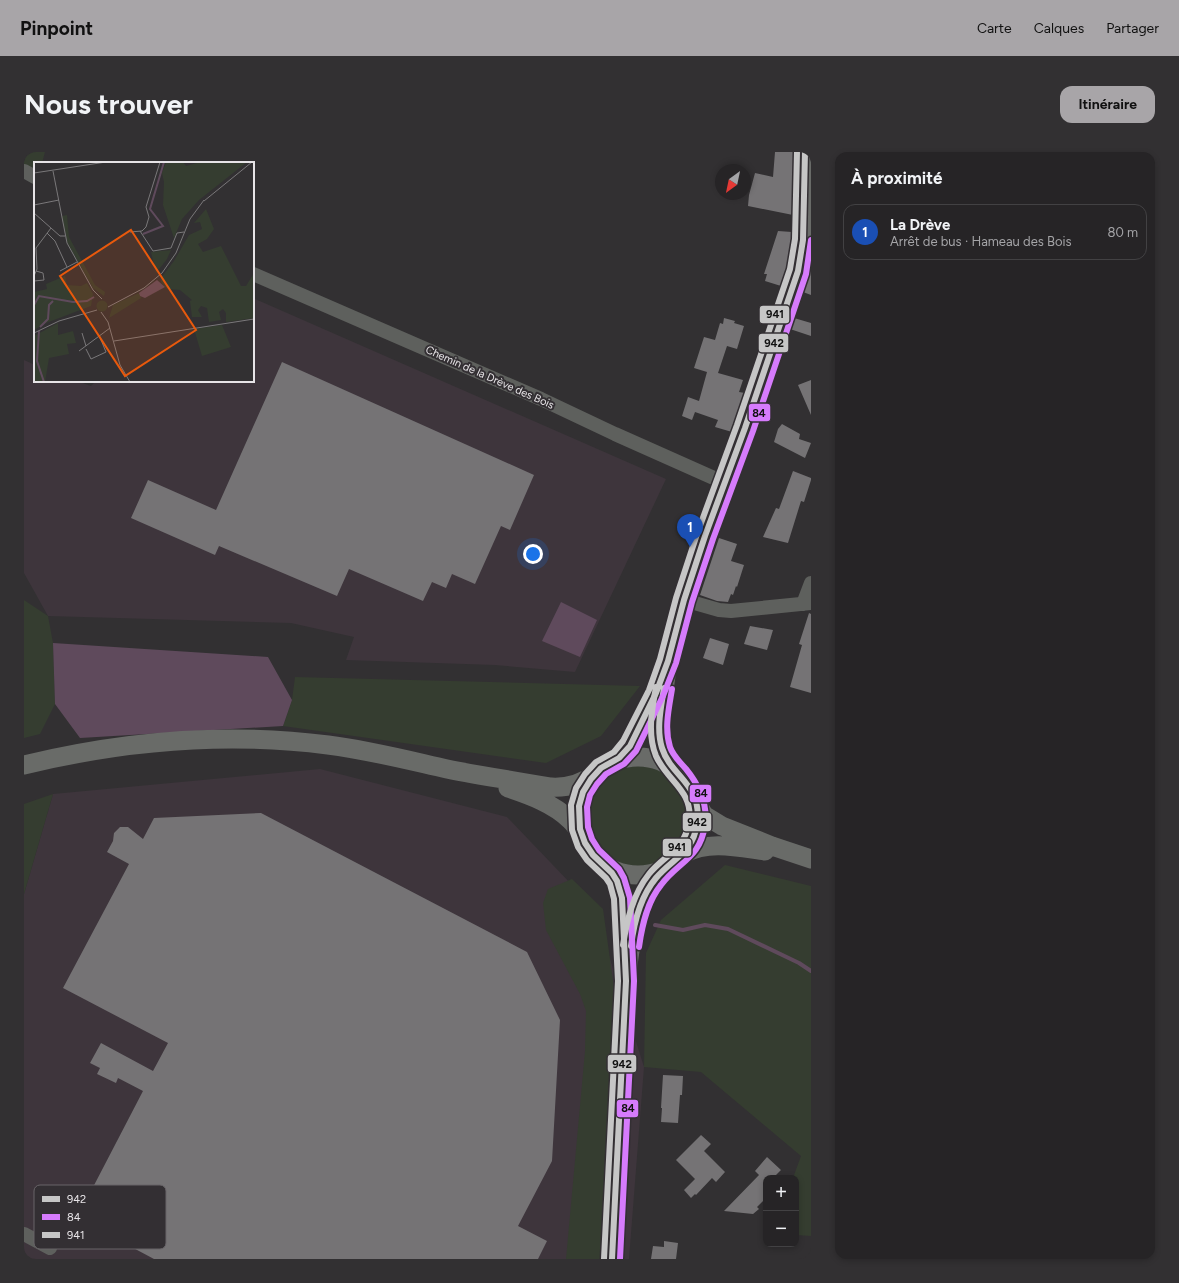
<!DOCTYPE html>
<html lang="fr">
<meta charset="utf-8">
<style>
:root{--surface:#262426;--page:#323032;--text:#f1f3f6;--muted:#a4a4a7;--line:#424143;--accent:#a8a5a8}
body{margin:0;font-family:Figtree,sans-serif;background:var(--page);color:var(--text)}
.controls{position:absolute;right:12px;bottom:12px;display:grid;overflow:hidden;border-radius:8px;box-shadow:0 2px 6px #0003}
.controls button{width:36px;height:36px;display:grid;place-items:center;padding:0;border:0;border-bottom:1px solid var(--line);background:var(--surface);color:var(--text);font:20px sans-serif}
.compass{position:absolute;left:691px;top:12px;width:36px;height:36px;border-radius:50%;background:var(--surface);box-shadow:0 2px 6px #0003;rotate:213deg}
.you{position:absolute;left:509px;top:402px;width:14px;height:14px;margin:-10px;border:3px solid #fff;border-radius:50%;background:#1a73e8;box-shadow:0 0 0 6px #1a73e833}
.badge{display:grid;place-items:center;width:26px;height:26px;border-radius:50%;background:var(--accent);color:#fff;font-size:13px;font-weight:700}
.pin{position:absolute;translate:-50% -33px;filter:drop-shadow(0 1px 2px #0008)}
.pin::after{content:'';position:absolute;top:21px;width:14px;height:12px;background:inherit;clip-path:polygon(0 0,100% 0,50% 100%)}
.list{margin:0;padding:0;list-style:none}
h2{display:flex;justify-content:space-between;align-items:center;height:52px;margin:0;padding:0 16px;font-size:17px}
h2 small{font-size:13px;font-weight:400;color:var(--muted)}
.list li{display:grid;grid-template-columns:26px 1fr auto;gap:12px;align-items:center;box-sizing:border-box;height:56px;margin:0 8px 8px;padding:0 8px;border:1px solid var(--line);border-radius:12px}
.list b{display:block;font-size:15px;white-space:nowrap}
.list p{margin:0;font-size:13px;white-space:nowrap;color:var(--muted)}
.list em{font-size:13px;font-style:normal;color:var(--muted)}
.map{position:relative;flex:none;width:787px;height:1107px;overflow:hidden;border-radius:12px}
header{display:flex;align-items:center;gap:24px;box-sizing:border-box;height:56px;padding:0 20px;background:var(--accent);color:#111}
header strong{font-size:19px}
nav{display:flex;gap:22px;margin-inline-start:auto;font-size:14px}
.intro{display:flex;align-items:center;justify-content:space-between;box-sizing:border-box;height:96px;padding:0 24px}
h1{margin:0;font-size:28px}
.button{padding:10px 18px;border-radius:12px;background:var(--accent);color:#111;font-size:14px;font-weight:700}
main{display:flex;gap:24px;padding:0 24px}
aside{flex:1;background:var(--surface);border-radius:12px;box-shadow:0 2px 6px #0003}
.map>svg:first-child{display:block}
.built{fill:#3e353c}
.green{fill:#353d30}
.water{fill:#5f4a5c}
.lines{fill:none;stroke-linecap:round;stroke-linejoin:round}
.stream{stroke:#5f4a5c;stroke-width:4}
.building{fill:#757375}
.street{stroke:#5e605d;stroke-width:14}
.secondary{stroke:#696b68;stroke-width:19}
.bus-1-casing{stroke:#332f33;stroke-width:9}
.bus-2-casing{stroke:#332f33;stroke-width:9}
.bus-3-casing{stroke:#332f33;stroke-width:9}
.bus-1{stroke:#c6c6c6;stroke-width:6}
.bus-2{stroke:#d67bfc;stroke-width:6}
.bus-3{stroke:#c6c6c6;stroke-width:6}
.labels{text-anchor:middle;stroke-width:4;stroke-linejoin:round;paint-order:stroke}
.street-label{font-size:11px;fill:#e7e4e7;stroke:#332f33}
.inset-river{fill:none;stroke:#5f4a5c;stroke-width:2}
.inset-road{fill:none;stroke:#7a787a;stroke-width:1}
.view{fill:#e8590c;fill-opacity:0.15;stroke:#e8590c;stroke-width:2}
.inset-edge{fill:none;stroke:#e7e4e7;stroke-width:2}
.key{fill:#332f33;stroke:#696569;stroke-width:1}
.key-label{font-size:11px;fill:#e7e4e7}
.line-badge{stroke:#332f33;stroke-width:1.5}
.pale-badge-label{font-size:11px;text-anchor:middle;font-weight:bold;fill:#111}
</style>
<header>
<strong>Pinpoint</strong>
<nav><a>Carte</a><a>Calques</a><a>Partager</a></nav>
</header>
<div class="intro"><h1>Nous trouver</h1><a class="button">Itinéraire</a></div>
<main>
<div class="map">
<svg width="787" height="1107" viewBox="0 0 787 1107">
<rect width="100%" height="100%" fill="#323032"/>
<path class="built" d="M 229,146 L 642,327 L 551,520 L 471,513 L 322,508 L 330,485 L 267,471 L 24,464 L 0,421 L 0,208 L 11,213 L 11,229 L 53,229 L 67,234 L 72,229 L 229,229 Z
M 296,617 L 483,665 L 570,756 L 620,915 L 605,1107 L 0,1107 L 0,742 L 29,642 Z"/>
<path class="green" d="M 0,0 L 21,0 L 18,11 L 11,11 L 11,18 L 0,13 Z
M 0,448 L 24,464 L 29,491 L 31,552 L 16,582 L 0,586 Z
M 271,525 L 616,534 L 577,584 L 522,611 L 259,574 L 268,548 Z
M564 664a50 50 0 1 1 100 0a50 50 0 1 1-100 0Z
M 29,642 L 0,742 L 0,652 Z
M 701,713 L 787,734 L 787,1084 L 772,1083 L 772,1026 L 769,1026 L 777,1004 L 677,920 L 620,915 L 622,801 L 637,768 Z
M 548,727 L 579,757 L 591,843 L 578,1107 L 542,1107 L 561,899 L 562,859 L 556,842 L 522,778 L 519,751 L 524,737 Z"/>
<path class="water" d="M 537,450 L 573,468 L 556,505 L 518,489 Z
M 29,491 L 244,505 L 268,548 L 259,574 L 56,586 L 31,552 Z"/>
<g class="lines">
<path class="stream" d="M 631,773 L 659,778 L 681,773 L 704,777 L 775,811 L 787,819"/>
</g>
<path class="building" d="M 751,0 L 770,0 L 769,63 L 724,54 L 725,43 L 731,21 L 749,25 Z
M 754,79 L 768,80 L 763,116 L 757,134 L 741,129 L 743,122 L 740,122 Z
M 787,107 L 787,143 L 779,140 L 784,122 Z
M 700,166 L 711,169 L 710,171 L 720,174 L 713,197 L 703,194 L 694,221 L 719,228 L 715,240 L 721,241 L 708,280 L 691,275 L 694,268 L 671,260 L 668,268 L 658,264 L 664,245 L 675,249 L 683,220 L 670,216 L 680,185 L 691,188 L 696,171 L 699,172 Z
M 770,166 L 787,171 L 787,184 L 766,177 Z
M 258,210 L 510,323 L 486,378 L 477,374 L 451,432 L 428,422 L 422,436 L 408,430 L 399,449 L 325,417 L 313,444 L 195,394 L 191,403 L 107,366 L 124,328 L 192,358 Z
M 787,228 L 787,263 L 774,233 Z
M 758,272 L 776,282 L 775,287 L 787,291 L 781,306 L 750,290 L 754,277 Z
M 769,319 L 787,326 L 787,328 L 780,350 L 777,349 L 764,391 L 739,385 L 752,356 L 755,357 Z
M 695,386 L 713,392 L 707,409 L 720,413 L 713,435 L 712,434 L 709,443 L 707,442 L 704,450 L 693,449 L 676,443 Z
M 785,461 L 787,462 L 787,541 L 766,535 L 778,493 L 775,492 Z
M 726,474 L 749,478 L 743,498 L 720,492 Z
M 686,486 L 705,492 L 699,513 L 679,506 Z
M 237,661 L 503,800 L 536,868 L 528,1009 L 494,1074 L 523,1089 L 514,1107 L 130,1107 L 53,1066 L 119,939 L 94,926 L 92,931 L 73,922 L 76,916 L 66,911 L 77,891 L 129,919 L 144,891 L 39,836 L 105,712 L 83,700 L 89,689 L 90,681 L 96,675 L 104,675 L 119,687 L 130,666 Z
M 639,923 L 659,924 L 658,943 L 656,943 L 654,971 L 637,970 L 638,956 L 637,956 Z
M 677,983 L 687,992 L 680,999 L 701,1020 L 692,1030 L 688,1026 L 672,1043 L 671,1042 L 667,1046 L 660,1038 L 671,1027 L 652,1008 Z
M 743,1005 L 757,1018 L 749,1026 L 742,1026 L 742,1046 L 733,1055 L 735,1057 L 729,1062 L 700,1059 L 735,1023 L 731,1019 Z
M 640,1089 L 654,1091 L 652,1107 L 627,1107 L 629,1094 L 640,1095 Z"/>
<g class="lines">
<path class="street" d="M 0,19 L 11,25
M 229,122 L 517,247 L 591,282 L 701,331
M 660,448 L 695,458 L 707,459 L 787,451
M 779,452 L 787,431
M 0,1082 L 26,1096"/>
<path class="secondary" d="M555 664a59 59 0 1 1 118 0a59 59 0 1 1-118 0Z
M 590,609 L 600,601 L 606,594 L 634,536
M 0,613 C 99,589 202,580 304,593 C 344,598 383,608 423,617 C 457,624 492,629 527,635 C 544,636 558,632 572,621
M 650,617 L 641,604 L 638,596 L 636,586 L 635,575 L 644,509 L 660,448 L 681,384 L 721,276 L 774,119 L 779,88 L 781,0
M 484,636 C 505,643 530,652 546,668 C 551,672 554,678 557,683
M 672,650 L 680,663 L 698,674 L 748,694 L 787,707
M 659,702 C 685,688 713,695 741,699
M 581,713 L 593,729 L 596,737 L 600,792
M 588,1107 L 602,829 C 608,784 609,748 644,715"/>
<defs>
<path id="bus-1" d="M 607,794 C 610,770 616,745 632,726 C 649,706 669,701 673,672 C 679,632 647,625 638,596 C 632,577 637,556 640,536
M 588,1107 L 602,829 L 598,746 L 593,729 L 588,721 L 569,703 L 561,691 L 556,677 L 555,654 L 559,640 L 567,627 L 577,616 L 595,606 L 606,594 L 632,541 L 644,509 L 660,448 L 681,384 L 721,276 L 774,119 L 779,88 L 781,0"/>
<path id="bus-2" d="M 615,795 C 618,773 623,750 637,733 C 655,709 676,707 681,673 C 684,652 675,633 662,617 C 656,610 649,604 646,595 C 640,576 645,556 648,537
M 596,1107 L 610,829 L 606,746 L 600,726 L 595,717 L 575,698 L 568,687 L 564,675 L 563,655 L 566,643 L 573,632 L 582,622 L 600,612 L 612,599 L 639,544 L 652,511 L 668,450 L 689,387 L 729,279 L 782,122 L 787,88"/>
<path id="bus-3" d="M 599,793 C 603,768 609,742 625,722 C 640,703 661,698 665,670 C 670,639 643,629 632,604 C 623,582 628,557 632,535
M 580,1107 L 594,829 L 590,747 L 586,732 L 582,726 L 563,708 L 554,695 L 548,678 L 547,653 L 552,636 L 561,622 L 572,610 L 590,600 L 599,589 L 625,538 L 636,507 L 652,446 L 673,382 L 713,273 L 766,117 L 771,87 L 773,0"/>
</defs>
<use href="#bus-1" class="bus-1-casing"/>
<use href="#bus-2" class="bus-2-casing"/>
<use href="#bus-3" class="bus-3-casing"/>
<use href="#bus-1" class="bus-1"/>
<use href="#bus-2" class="bus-2"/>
<use href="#bus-3" class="bus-3"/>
</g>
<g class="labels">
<g class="street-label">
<text transform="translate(466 225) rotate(24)" y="4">Chemin de la Drève des Bois</text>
</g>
</g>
<g transform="translate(10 10)">
<rect width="220" height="220" fill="#323032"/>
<path d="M 132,0 L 149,0 L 152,4 L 166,0 L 213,0 L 165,38 L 148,57 L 140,76 L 129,43 L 130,20 L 128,11 ZM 172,47 L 180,67 L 173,77 L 164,82 L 169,90 L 187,84 L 207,124 L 212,124 L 220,111 L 220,156 L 192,160 L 192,151 L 189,147 L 185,150 L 187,158 L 175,160 L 173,146 L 167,144 L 164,148 L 168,155 L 158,155 L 156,139 L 158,138 L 146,128 L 133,127 L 127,120 L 127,116 L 140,99 L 155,73 L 168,67 L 166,60 L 160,61 ZM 33,53 L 35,75 L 61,123 L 71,130 L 70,134 L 59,126 L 33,80 L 28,54 ZM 137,88 L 133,97 L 122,111 L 117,90 ZM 31,114 L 33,123 L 47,124 L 53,121 L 59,132 L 57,144 L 12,161 L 0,168 L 0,130 L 13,127 L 12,122 ZM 105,131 L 107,136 L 75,156 L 79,143 ZM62.5 144a5.5 5.5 0 1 1 11 0a5.5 5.5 0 1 1-11 0ZM 24,161 L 24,173 L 39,169 L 42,181 L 33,182 L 35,192 L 15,196 L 11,220 L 0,220 L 0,174 ZM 188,163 L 197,185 L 168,194 L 160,167 Z" fill="#353d30"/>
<path d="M 123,118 L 131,125 L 111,136 L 106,134 L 105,131 Z" fill="#5f4a5c"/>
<path class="inset-river" d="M 109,72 L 129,64 L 116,47 L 130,0M 0,143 L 5,134 L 39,140 L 53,139 L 60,135M 6,165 L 14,157 L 15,143 L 19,139M 5,169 L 3,199 L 10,220"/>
<path class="inset-road" d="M 19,9 L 33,81 L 59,128 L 68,137M 0,11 L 72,0M 170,39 L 218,0M 0,43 L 25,38M 0,51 L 26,74 L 31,74M 106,69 L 119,89 L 137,86 L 143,71 L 150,70M 96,70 L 108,69 L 112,65 L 115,55 L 112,45 L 126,0M 13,71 L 21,79 L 33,105M 26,109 L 43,100M 0,114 L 3,107 L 2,86 L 17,66M 0,119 L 10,118 L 9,111 L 2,109M 74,145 L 110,126 L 128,111 L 142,91 L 156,57 L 170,38M 67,150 L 74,160 L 86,203 L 96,220M 0,171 L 25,159 L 63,148M 48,171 L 52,184M 80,179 L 220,157M 52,187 L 57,197 L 72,190 L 65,173M 45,189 L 76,166"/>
<path class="view" d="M 97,68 L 162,168 L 91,214 L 26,114 Z"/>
<rect width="220" height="220" class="inset-edge"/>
</g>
<rect x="10" y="1033" width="132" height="64" rx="6" class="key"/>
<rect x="18" y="1044" width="18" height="6" fill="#c6c6c6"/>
<rect x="18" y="1062" width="18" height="6" fill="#d67bfc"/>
<rect x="18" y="1080" width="18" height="6" fill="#c6c6c6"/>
<g class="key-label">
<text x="43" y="1051">942</text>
<text x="43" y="1069">84</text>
<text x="43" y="1087">941</text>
</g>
<g class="line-badge">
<rect x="735" y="153" width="31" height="19" rx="4" fill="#c6c6c6"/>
<rect x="734" y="181" width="31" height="20" rx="4" fill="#c6c6c6"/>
<rect x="724" y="251" width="23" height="19" rx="4" fill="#d67bfc"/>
<rect x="665" y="632" width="23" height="19" rx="4" fill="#d67bfc"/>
<rect x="658" y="660" width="30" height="20" rx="4" fill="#c6c6c6"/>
<rect x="638" y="686" width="30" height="19" rx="4" fill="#c6c6c6"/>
<rect x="583" y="902" width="30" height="19" rx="4" fill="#c6c6c6"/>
<rect x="592" y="947" width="23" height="19" rx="4" fill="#d67bfc"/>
</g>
<g class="pale-badge-label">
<text x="751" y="166">941</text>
<text x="750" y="195">942</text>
<text x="735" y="265">84</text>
<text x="677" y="645">84</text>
<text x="673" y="674">942</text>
<text x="653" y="699">941</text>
<text x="598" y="916">942</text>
<text x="604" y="960">84</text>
</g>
</svg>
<div class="controls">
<button>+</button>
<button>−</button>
</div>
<svg class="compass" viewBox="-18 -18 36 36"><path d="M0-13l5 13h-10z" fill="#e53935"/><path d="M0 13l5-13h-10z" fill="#a4a4a7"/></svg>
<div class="you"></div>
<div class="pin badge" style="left:666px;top:395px;background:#1a4fb4">1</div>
</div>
<aside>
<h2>À proximité<small></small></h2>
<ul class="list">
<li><span class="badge" style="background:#1a4fb4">1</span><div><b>La Drève</b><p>Arrêt de bus · Hameau des Bois</p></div><em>80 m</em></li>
</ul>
</aside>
</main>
